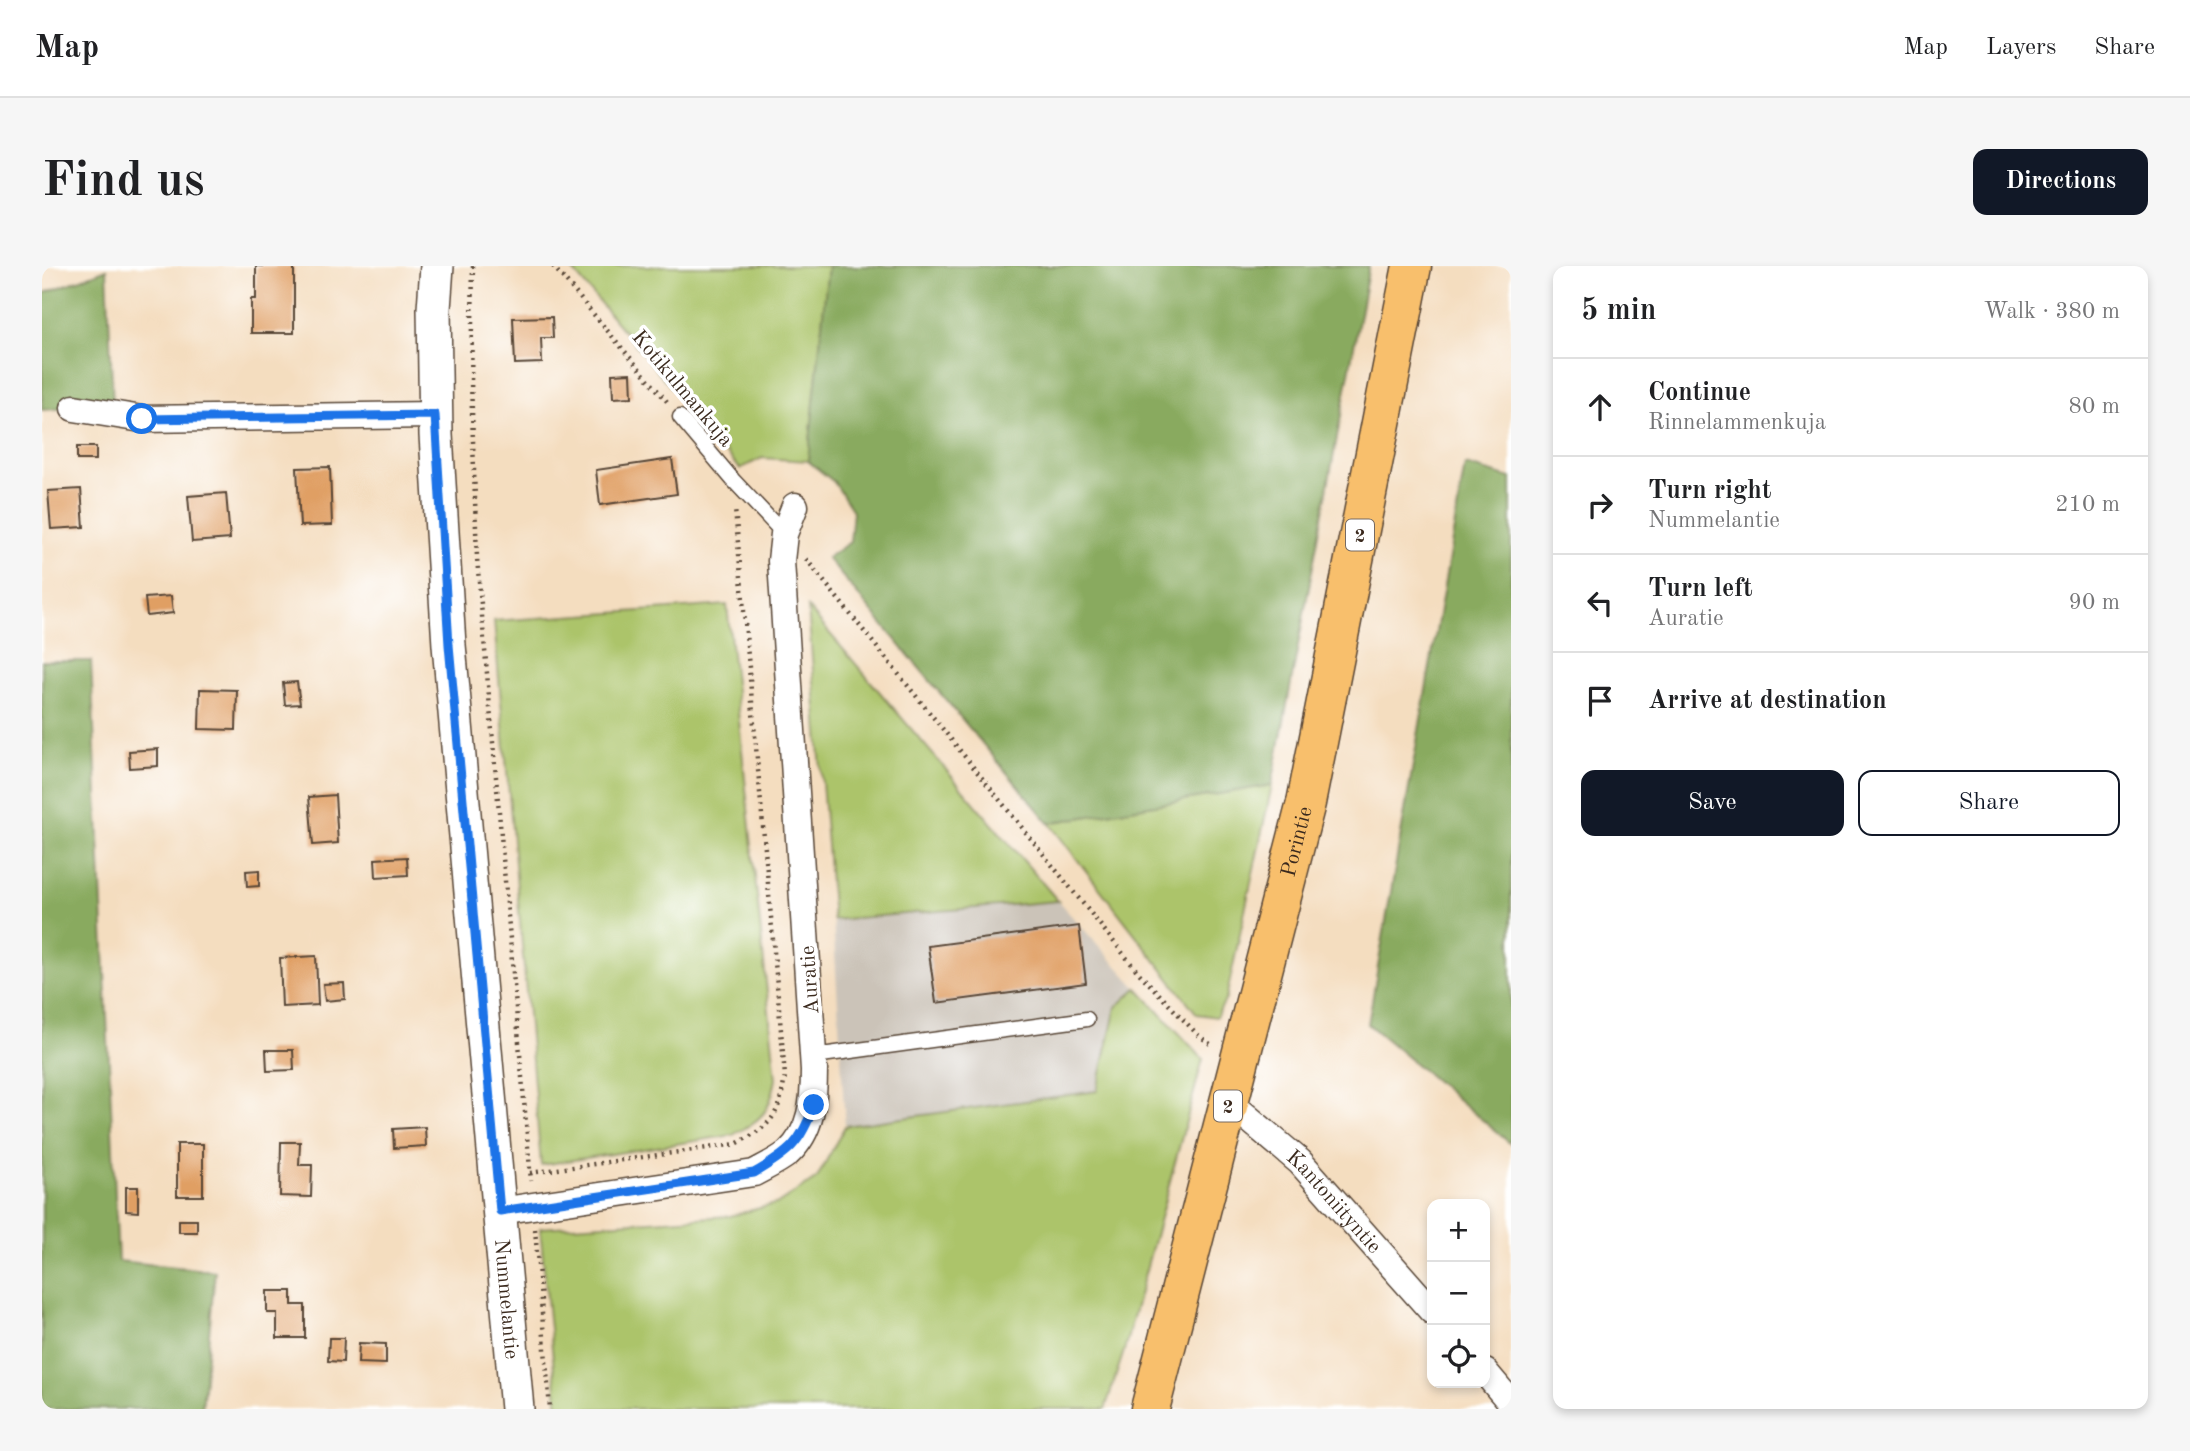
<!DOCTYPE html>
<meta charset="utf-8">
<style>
:root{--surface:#fff;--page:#f6f6f6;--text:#202124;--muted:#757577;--line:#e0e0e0;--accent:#111827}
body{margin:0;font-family:"Old Standard TT",serif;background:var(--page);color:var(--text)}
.controls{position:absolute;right:21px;bottom:21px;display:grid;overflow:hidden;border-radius:14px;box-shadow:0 4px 10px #0003}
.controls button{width:63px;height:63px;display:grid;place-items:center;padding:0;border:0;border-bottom:2px solid var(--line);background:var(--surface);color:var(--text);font:35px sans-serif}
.stop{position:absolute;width:21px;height:21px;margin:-16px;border:5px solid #1a73e8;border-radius:50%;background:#fff}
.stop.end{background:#1a73e8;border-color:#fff;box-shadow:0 2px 7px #0008}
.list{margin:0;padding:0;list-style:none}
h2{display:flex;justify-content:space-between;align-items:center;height:91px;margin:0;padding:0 28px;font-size:30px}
h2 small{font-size:23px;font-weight:400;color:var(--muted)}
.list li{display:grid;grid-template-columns:46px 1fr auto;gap:21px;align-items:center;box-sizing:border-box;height:98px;padding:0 28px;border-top:2px solid var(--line)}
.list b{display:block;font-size:26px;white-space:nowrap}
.list p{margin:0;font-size:23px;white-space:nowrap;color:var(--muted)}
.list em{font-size:23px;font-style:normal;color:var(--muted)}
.actions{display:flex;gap:14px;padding:21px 28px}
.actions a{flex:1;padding:16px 0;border:2px solid var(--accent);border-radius:14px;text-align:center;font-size:24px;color:var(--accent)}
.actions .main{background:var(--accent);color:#fff}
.icon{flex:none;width:38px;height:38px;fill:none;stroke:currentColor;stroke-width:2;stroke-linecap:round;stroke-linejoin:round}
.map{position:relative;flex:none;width:1469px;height:1143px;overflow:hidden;border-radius:14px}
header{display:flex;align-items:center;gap:42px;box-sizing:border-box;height:98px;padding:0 35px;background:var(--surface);border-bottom:2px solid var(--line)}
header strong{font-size:33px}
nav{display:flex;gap:38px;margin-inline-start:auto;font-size:24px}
.intro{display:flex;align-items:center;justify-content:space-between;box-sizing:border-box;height:168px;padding:0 42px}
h1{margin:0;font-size:49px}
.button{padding:18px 32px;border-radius:14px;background:var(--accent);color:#fff;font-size:24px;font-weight:700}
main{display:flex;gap:42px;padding:0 42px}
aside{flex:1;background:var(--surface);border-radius:14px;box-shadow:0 4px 10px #0003}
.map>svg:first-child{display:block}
.industrial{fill:#cbc3b8}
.green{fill:#acc46a;stroke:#747744;stroke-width:2}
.forest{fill:#89aa5e;stroke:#626a3e;stroke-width:2}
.building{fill:#e09f63}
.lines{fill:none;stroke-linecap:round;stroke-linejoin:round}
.service-casing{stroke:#574536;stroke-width:17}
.minor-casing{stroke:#574536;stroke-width:29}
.tertiary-casing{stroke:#574536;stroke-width:36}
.trunk-casing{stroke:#574536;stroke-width:41}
.path{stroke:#574536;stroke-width:4.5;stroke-dasharray:2 5;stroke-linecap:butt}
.service{stroke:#fff;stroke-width:14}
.minor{stroke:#fff;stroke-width:26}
.tertiary{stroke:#fff;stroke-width:33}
.trunk{stroke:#f8bf6c;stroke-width:38}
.route{stroke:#1a73e8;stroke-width:9}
.labels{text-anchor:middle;stroke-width:7;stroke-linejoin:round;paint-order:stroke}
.shield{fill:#fff;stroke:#766a62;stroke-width:2}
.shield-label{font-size:19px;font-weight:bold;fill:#3b2a1e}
.street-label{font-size:21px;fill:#3b2a1e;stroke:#fff}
</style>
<header>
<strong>Map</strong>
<nav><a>Map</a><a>Layers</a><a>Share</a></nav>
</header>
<div class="intro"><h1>Find us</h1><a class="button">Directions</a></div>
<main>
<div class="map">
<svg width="1469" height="1143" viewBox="0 0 1469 1143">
<rect width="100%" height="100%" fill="#fff"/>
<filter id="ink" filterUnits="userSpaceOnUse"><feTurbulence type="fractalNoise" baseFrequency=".0143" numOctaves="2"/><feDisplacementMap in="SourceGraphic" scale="14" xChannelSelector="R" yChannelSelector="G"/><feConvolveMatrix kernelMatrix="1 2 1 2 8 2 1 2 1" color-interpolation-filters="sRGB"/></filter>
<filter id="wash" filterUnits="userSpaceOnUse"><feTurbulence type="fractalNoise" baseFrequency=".00686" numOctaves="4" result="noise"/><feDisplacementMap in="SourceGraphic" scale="28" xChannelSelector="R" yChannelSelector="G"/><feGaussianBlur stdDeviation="1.57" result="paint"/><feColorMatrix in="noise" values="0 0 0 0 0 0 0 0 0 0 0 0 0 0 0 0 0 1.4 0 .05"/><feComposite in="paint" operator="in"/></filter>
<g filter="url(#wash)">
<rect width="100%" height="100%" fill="#f4ddbf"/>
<path class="industrial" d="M 1016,635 L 1095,722 L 1074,742 L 1055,825 L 803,860 L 791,654 Z"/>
<path class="green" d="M 527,0 L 786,0 L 766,195 L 720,192 L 698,203 Z
M 685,339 L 734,813 C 727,848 721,852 691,869 L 499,899 L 452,355 Z
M 766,342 L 1016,635 L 791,654 Z
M 1230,519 L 1184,733 L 1174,751 L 1155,748 L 1007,557 Z
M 1095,722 L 1161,793 L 1082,1085 L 1063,1143 L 516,1143 L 498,962 L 688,950 L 737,937 L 775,912 L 803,860 L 1055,825 L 1074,741 Z"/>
<path class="forest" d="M 786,0 L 1327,0 L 1230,519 L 1007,557 L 785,292 L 808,276 L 811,245 L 792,216 L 766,195 Z
M 65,3 L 71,140 L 0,144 L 0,28 Z
M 1423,199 L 1469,212 L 1469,878 L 1326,758 Z
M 0,395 L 49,395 L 76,995 L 173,1005 L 160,1143 L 0,1143 Z"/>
<g id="blocks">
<path class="building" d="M 214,0 L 252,0 L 252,67 L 209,67 L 209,33 L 214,33 Z
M 510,51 L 511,72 L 499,72 L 500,97 L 473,98 L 471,52 Z
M 589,107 L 590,131 L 571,132 L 570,108 Z
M 35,181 L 54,181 L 54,194 L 35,194 Z
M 630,193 L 635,228 L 558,239 L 554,204 Z
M 288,201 L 290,259 L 258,260 L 255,202 Z
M 39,223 L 42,261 L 9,263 L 6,225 Z
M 184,227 L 188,273 L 150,276 L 146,230 Z
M 129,330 L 131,347 L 105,350 L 103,332 Z
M 255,416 L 258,438 L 243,439 L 241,417 Z
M 158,423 L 195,424 L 194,464 L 157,463 Z
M 116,483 L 116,500 L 88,502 L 87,485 Z
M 293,529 L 296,577 L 271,579 L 267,531 Z
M 365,591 L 366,609 L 334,611 L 333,593 Z
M 217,604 L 217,620 L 205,621 L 204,605 Z
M 1037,660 L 1044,717 L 894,737 L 886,680 Z
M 274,690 L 276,739 L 240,741 L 238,692 Z
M 302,717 L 303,733 L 283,735 L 281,718 Z
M 224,784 L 251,784 L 252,804 L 225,805 Z
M 383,861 L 384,880 L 352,882 L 351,863 Z
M 239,876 L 258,876 L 257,899 L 270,899 L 269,931 L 238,930 Z
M 135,878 L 161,878 L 161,930 L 135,930 Z
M 84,921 L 96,921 L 96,946 L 84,945 Z
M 137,954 L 155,954 L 155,966 L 137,966 Z
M 225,1025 L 250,1025 L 250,1039 L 263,1039 L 263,1072 L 235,1072 L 235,1047 L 225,1047 Z
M 287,1072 L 302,1072 L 301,1096 L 286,1095 Z
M 317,1077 L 344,1078 L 344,1098 L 316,1097 Z"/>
</g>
</g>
<g filter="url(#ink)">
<use href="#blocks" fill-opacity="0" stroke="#574536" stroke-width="2"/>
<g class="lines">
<defs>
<path id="service" d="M 638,151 L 691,214 L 742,268
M 772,790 L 1045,753"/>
<g id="minor">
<path d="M 32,142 L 100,153 L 393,149"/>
<path id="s1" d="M 1187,836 L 1258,896 L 1390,1045"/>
<path d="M 458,945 L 712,907 C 723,901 736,895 746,887 C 770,865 772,834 772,804 L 739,295 L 742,268 L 753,240"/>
<path d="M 1443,1106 L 1469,1137"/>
</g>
<g id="tertiary">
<path id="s2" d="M 395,0 L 392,43 L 394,169 L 407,379 L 475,1143"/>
</g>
<g id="trunk">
<path id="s3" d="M 1108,1143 L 1264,537 L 1370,0"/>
</g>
</defs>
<use href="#service" class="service-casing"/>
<use href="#minor" class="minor-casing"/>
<use href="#tertiary" class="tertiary-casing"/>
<use href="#trunk" class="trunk-casing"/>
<path class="path" d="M 431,0 L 429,116 L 435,292 L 489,915
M 511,0 L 628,139
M 764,293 L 1096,706 L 1155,768 L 1171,780
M 488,907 L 694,878 C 730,859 737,851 743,810 L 693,243
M 493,963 L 508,1143"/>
<use href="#service" class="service"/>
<use href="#minor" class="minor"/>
<use href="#tertiary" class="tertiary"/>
<use href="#trunk" class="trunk"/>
</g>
</g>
<g class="lines" filter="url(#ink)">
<path class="route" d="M 100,153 L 393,149 L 407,379 L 458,945 L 712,907 C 746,887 759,878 772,839"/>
</g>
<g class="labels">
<g class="shield">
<rect x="1304" y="253.5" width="28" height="31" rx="5"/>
<rect x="1172" y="824.5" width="28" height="31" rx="5"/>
</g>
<g class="shield-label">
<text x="1318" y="276">2</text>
<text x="1186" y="847">2</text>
</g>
<g class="street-label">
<text transform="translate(641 122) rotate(50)" y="7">Kotikulmankuja</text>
<text dy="7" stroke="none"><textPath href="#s3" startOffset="586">Porintie</textPath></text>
<text transform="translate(767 714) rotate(-94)" y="7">Auratie</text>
<text dy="7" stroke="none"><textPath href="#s1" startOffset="145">Kantoniityntie</textPath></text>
<text dy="7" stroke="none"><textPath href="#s2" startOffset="1036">Nummelantie</textPath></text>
</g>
</g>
</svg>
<div class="controls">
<button>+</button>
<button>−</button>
<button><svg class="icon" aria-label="locate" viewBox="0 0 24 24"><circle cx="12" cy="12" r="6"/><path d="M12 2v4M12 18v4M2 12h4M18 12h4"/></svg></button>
</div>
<div class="stop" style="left:100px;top:153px"></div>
<div class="stop end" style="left:772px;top:839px"></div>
</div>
<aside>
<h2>5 min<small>Walk · 380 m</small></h2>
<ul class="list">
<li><svg class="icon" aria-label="ahead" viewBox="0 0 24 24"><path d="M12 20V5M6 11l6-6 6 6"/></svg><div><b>Continue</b><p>Rinnelammenkuja</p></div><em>80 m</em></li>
<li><svg class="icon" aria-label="right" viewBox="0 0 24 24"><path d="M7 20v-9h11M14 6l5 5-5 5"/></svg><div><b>Turn right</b><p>Nummelantie</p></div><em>210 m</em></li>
<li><svg class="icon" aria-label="left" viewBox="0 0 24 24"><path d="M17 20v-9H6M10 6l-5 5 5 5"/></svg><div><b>Turn left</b><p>Auratie</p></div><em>90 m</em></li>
<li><svg class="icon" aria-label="arrive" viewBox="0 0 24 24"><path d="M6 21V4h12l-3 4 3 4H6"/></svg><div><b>Arrive at destination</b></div></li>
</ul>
<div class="actions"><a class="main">Save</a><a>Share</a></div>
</aside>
</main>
